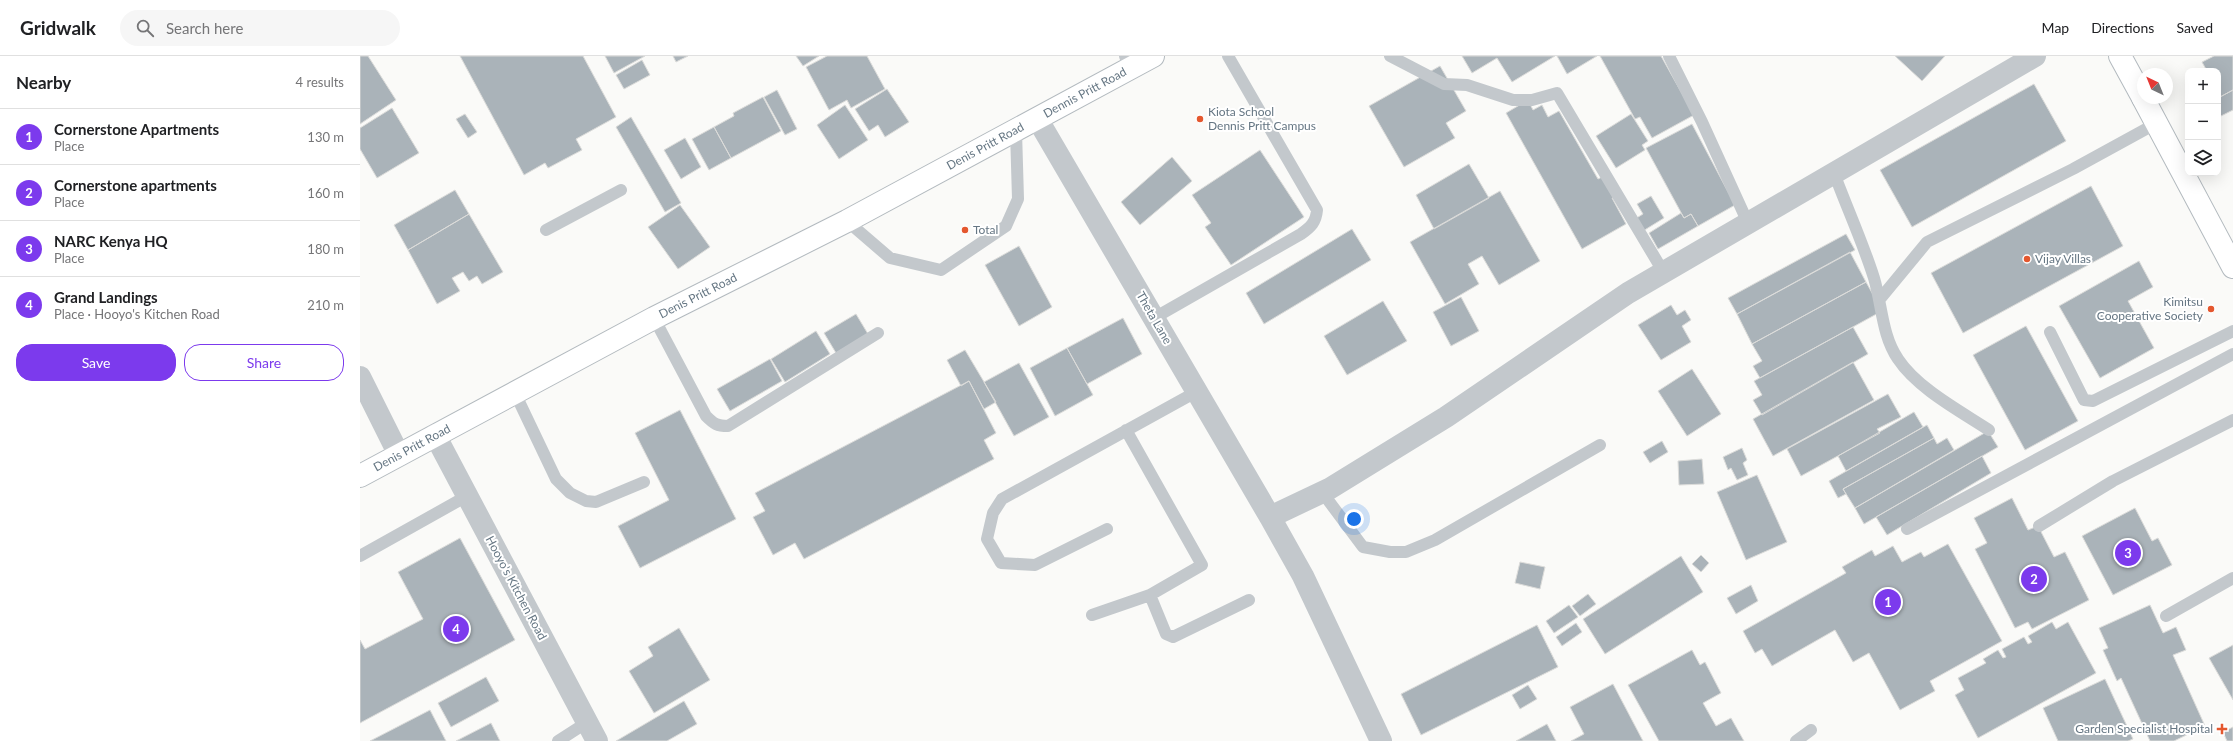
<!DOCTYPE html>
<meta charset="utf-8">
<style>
:root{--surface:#fff;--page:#f6f6f6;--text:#202124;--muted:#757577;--line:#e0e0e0;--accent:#7c3aed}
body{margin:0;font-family:Lato,sans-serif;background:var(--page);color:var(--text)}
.controls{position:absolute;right:12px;top:12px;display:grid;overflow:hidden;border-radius:8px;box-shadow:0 4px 16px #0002}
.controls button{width:36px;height:36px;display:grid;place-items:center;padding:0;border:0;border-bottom:1px solid var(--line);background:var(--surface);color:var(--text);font:20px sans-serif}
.compass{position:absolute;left:1777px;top:12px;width:36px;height:36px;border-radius:50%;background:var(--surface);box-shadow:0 4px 16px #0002;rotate:317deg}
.you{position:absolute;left:994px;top:463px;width:14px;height:14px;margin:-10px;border:3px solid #fff;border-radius:50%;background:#1a73e8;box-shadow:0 0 0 6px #1a73e833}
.badge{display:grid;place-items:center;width:26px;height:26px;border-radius:50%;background:var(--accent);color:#fff;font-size:13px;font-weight:700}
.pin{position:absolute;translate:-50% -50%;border:2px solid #fff;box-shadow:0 1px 4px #0006}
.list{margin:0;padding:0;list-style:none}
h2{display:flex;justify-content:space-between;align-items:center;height:52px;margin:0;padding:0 16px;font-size:17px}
h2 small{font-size:13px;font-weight:400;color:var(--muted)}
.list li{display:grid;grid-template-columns:26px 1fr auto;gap:12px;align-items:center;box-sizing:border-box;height:56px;padding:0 16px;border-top:1px solid var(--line)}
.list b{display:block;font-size:15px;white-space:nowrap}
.list p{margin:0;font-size:13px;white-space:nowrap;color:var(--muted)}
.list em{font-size:13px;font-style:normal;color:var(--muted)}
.actions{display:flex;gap:8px;padding:12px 16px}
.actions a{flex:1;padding:9px 0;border:1px solid var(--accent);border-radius:16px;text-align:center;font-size:14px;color:var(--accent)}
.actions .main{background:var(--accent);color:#fff}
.icon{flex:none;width:22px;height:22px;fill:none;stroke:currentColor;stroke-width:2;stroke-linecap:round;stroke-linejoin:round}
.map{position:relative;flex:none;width:1873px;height:685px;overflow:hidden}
header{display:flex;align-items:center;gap:24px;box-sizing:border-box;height:56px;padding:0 20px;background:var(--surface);border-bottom:1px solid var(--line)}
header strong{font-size:19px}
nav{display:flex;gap:22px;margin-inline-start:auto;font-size:14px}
.search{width:280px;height:36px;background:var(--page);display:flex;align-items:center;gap:10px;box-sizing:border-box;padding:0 14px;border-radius:22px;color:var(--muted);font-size:15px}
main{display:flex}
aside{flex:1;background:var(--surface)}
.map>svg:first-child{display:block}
.building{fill:#aab3b9;stroke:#dcdcda}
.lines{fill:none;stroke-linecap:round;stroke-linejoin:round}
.secondary-casing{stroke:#b3babf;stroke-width:24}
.lane{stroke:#c3c8cc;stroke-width:12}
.street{stroke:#c3c8cc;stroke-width:22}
.secondary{stroke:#fff;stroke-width:22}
.poi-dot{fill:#e4572e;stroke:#fff;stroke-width:1.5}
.labels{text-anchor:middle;stroke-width:4;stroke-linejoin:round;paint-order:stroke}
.street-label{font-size:12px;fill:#657683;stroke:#fff}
.poi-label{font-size:12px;fill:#657683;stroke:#fff;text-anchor:start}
</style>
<header>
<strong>Gridwalk</strong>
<div class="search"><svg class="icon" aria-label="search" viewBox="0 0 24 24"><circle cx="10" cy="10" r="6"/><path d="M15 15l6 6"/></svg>Search here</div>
<nav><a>Map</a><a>Directions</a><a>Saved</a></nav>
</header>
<main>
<aside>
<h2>Nearby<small>4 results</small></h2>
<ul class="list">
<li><span class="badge">1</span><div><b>Cornerstone Apartments</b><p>Place</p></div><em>130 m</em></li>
<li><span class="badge">2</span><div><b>Cornerstone apartments</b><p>Place</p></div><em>160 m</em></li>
<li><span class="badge">3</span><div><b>NARC Kenya HQ</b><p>Place</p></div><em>180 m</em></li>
<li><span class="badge">4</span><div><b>Grand Landings</b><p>Place · Hooyo's Kitchen Road</p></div><em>210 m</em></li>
</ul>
<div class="actions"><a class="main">Save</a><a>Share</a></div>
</aside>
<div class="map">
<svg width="1873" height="685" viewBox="0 0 1873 685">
<rect width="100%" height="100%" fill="#fafaf8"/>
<path class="building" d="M 0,0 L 8,0 L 36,44 L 0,68 Z
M 100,0 L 223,0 L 256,61 L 216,83 L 222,94 L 188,112 L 185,107 L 164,119 Z
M 245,0 L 285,0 L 254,17 Z
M 313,0 L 328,0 L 316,6 Z
M 436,0 L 459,0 L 443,10 Z
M 467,0 L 507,0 L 525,33 L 491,52 L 487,44 L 469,54 L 446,11 Z
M 1102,0 L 1195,0 L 1152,26 L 1137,2 L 1112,17 Z
M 1197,0 L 1237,0 L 1207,18 Z
M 1240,0 L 1301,0 L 1334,59 L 1292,82 L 1280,61 L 1275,63 Z
M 1535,0 L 1585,0 L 1562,25 Z
M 1854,0 L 1873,0 L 1873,34 L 1860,41 L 1858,37 L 1858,15 L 1847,15 L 1842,6 Z
M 282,4 L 290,19 L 264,33 L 256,19 Z
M 1080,10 L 1106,55 L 1086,67 L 1095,82 L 1044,111 L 1009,50 Z
M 1674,28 L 1706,85 L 1552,171 L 1520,114 Z
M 527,33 L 549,66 L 525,81 L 518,69 L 509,75 L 495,53 Z
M 417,34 L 437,73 L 425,79 L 404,41 Z
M 1873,34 L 1873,54 L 1861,60 L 1858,54 L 1858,40 L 1860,41 Z
M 403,41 L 421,75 L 371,102 L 354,71 L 374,60 L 373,57 Z
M 1168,44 L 1173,54 L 1182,49 L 1188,61 L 1199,55 L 1238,123 L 1250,117 L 1261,136 L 1252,142 L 1266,168 L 1222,193 L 1146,57 Z
M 485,49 L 508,84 L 479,103 L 457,69 Z
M 32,52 L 59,97 L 17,122 L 0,93 L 0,72 Z
M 105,58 L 117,76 L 108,82 L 96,63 Z
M 1271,58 L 1288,85 L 1282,89 L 1285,94 L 1256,112 L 1236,80 Z
M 271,61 L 321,147 L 305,156 L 256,71 Z
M 1332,68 L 1375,149 L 1338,170 L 1331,158 L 1324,162 L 1286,92 Z
M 354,71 L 371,102 L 349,114 L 332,83 Z
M 325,82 L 341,111 L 321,123 L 304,94 Z
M 900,94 L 944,161 L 871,209 L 845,171 L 851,167 L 832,139 Z
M 812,101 L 832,125 L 780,169 L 761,146 Z
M 1109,108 L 1129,142 L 1074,173 L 1056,139 Z
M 1731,130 L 1763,190 L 1603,277 L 1571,217 Z
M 95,134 L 109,158 L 48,194 L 34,169 Z
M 1140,135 L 1180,205 L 1139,229 L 1122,200 L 1108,208 L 1119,228 L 1085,248 L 1050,186 Z
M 1291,140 L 1304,162 L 1283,175 L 1275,163 L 1283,158 L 1277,148 Z
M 320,149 L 350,191 L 318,213 L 288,171 Z
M 1321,157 L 1324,162 L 1331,158 L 1338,170 L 1298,193 L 1289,177 Z
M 109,158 L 143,216 L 122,228 L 117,220 L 109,225 L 103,216 L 92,222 L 100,235 L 77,248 L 48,194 Z
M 992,173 L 1011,204 L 904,268 L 886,237 Z
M 1486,178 L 1495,194 L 1377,258 L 1368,242 Z
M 659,190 L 692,251 L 659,270 L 625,209 Z
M 1490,196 L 1506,226 L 1392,288 L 1377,258 Z
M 1779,205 L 1793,231 L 1768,245 L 1794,292 L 1740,322 L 1699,250 Z
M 1506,226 L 1522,255 L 1400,322 L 1393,310 L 1402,305 L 1392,288 Z
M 1101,241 L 1119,275 L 1091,290 L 1073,256 Z
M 1023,245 L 1047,285 L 987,319 L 964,280 Z
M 1311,249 L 1317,259 L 1325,254 L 1331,264 L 1322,270 L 1331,286 L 1301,304 L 1278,269 Z
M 496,258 L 508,278 L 476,297 L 464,277 Z
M 763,262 L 782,298 L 727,328 L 707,292 Z
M 1666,270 L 1718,365 L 1665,394 L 1613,299 Z
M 1493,271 L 1508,298 L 1402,359 L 1393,344 L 1402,339 L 1394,325 Z
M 456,275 L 470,298 L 425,326 L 411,303 Z
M 707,292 L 733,339 L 695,360 L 670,312 Z
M 605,294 L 636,346 L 624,353 L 609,325 L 601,330 L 587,304 Z
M 410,303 L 422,325 L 370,355 L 357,333 Z
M 1493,306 L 1514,344 L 1413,400 L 1393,363 Z
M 659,307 L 689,361 L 654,380 L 624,326 Z
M 1332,313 L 1361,358 L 1327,380 L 1298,335 Z
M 609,325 L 636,377 L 624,384 L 634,403 L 444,503 L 435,487 L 413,499 L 393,461 L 405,455 L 395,437 Z
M 1528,338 L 1541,361 L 1517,373 L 1520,377 L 1441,420 L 1427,393 Z
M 320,354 L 376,463 L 280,512 L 258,470 L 309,444 L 275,377 Z
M 1554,356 L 1563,371 L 1486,415 L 1478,400 Z
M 1567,369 L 1574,382 L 1483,433 L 1486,438 L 1478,442 L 1469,425 Z
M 1628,375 L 1638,391 L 1504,468 L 1495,452 Z
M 1574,382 L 1577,388 L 1587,382 L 1594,394 L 1495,452 L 1483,433 Z
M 1302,385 L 1308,396 L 1290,407 L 1283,396 Z
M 1382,392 L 1387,404 L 1383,407 L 1388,419 L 1377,424 L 1371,412 L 1368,414 L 1363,401 Z
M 1622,400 L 1631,417 L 1527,479 L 1516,461 Z
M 1342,403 L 1344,428 L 1319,429 L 1318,405 Z
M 1397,419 L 1427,486 L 1386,504 L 1357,436 Z
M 1652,442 L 1668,474 L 1678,470 L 1694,501 L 1705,496 L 1729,544 L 1672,573 L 1668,566 L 1655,572 L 1615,493 L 1627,487 L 1614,462 Z
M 1775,452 L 1792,485 L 1798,482 L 1812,509 L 1753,539 L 1722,480 Z
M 100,482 L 155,584 L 0,667 L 0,584 L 5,593 L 63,563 L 38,516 Z
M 1588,488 L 1642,585 L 1570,625 L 1575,635 L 1540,654 L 1509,597 L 1493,606 L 1475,574 L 1412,610 L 1402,593 L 1395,597 L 1383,575 L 1486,517 L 1482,511 L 1512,494 L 1515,500 L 1533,490 L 1542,506 L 1561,496 L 1564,501 Z
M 1341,499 L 1349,507 L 1341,516 L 1332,508 Z
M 1321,500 L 1343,536 L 1245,598 L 1223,563 Z
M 1160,506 L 1185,511 L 1180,533 L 1155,527 Z
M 1391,529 L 1398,545 L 1376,558 L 1367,542 Z
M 1228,538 L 1236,548 L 1220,560 L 1212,550 Z
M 1209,549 L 1218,561 L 1194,577 L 1186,565 Z
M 1790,549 L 1803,577 L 1816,571 L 1826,594 L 1813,599 L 1845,670 L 1814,685 L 1790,685 L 1761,622 L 1757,625 L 1743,594 L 1748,592 L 1739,572 Z
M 1692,566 L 1696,573 L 1708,566 L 1736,617 L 1618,682 L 1595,639 L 1604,634 L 1598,622 L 1626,607 L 1623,603 L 1638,594 L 1643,602 L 1646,601 L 1642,593 L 1664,581 L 1668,588 L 1672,586 L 1668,580 Z
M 1216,567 L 1222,576 L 1202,590 L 1196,581 Z
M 1177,569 L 1198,611 L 1061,679 L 1041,638 Z
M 319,572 L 350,624 L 294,657 L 269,615 L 293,600 L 288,591 Z
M 1873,589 L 1873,644 L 1849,602 Z
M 1332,594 L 1340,609 L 1345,606 L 1361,637 L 1343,647 L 1356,670 L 1371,662 L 1384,685 L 1299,685 L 1268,629 Z
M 126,621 L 139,645 L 91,671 L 78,647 Z
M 1745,623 L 1773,683 L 1768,685 L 1698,685 L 1683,652 Z
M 1253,628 L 1283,685 L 1211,685 L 1224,678 L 1210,651 Z
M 1168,629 L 1177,643 L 1160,653 L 1152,639 Z
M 324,645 L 337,668 L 307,685 L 256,685 Z
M 70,654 L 86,685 L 10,685 Z
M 131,667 L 140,685 L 96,685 Z
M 1187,668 L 1196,685 L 1156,685 Z
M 1873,671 L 1873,685 L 1867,685 L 1863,676 Z"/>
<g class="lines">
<defs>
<g id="secondary">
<path d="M 1760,0 L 1783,42"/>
<path d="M 1783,42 L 1873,211"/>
<path id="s1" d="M 0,420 L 294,262 L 487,165 L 793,0"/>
</g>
</defs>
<use href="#secondary" class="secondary-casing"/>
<path class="lane" d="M 765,0 L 770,13
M 1030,0 L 1084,28 L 1107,29 L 1153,44 L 1172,44 L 1197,37 L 1304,217
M 1309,0 L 1342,66 L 1388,167
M 1474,117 C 1487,152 1503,187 1514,222 C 1522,249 1522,280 1538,303 C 1557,332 1600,355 1629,374
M 487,165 L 530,202 L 581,214 L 646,170 L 658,143 L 656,75
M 186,174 L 261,134
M 1520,243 L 1567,186 L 1713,113 L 1797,67
M 294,262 L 346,360 C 354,368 357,370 368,370 L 518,277
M 794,262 L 941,178 C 951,171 956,166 957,154 L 868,0
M 1690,276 L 1724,344 L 1733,345 L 1873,275
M 155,337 L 196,423 L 210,437 L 226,445 L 236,446 L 284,426
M 962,436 L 1003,491 L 1030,496 L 1046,496 L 1075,484 L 1240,389
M 1679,470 L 1753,425 L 1873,364
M 747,473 L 675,509 L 641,507 L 627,483 L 633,457 L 642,443 L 836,336
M 1547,473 L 1873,298
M 0,500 L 107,440
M 790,539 L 806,578 L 813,581 L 889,544
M 732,559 L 790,539 L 842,509 L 766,374
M 1806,560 L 1873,522
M 198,685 L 226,667
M 1436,685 L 1451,674"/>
<path class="street" d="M 678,64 L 910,461
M 0,321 L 39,399
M 75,379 L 237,685
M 1021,685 L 943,520 L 910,461 L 969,433 L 1086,361 L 1268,237 L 1675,0"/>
<use href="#secondary" class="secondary"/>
</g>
<g class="poi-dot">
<circle cx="840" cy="63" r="4"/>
<circle cx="605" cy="174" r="4"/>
<circle cx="1667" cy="203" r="4"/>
<circle cx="1851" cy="253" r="4"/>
<path d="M1860 667h4v4h4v4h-4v4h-4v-4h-4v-4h4z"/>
</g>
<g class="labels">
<g class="street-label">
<text dy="4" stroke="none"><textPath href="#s1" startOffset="820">Dennis Pritt Road</textPath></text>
<text dy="4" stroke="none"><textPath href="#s1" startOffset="707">Denis Pritt Road</textPath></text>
<text dy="4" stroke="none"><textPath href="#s1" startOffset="383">Denis Pritt Road</textPath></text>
<text transform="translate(794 262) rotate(60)" y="4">Theta Lane</text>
<text dy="4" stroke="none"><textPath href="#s1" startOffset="59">Denis Pritt Road</textPath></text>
<text transform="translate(156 532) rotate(62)" y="4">Hooyo's Kitchen Road</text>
</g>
<g class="poi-label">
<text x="848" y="60">Kiota School<tspan x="848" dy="14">Dennis Pritt Campus</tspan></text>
<text x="613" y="178">Total</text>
<text x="1675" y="207">Vijay Villas</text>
<text x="1843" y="250" text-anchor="end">Kimitsu<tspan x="1843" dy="14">Cooperative Society</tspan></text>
<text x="1853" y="677" text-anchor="end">Garden Specialist Hospital</text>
</g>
</g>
</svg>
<div class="controls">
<button>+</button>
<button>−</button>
<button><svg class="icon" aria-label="layers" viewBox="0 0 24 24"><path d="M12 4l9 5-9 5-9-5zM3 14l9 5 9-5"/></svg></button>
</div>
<svg class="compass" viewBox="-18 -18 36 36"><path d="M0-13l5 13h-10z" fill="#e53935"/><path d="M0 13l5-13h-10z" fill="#757577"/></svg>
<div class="you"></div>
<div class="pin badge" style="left:1528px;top:546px">1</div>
<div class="pin badge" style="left:1674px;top:523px">2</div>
<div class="pin badge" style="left:1768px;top:497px">3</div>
<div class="pin badge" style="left:96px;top:573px">4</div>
</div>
</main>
